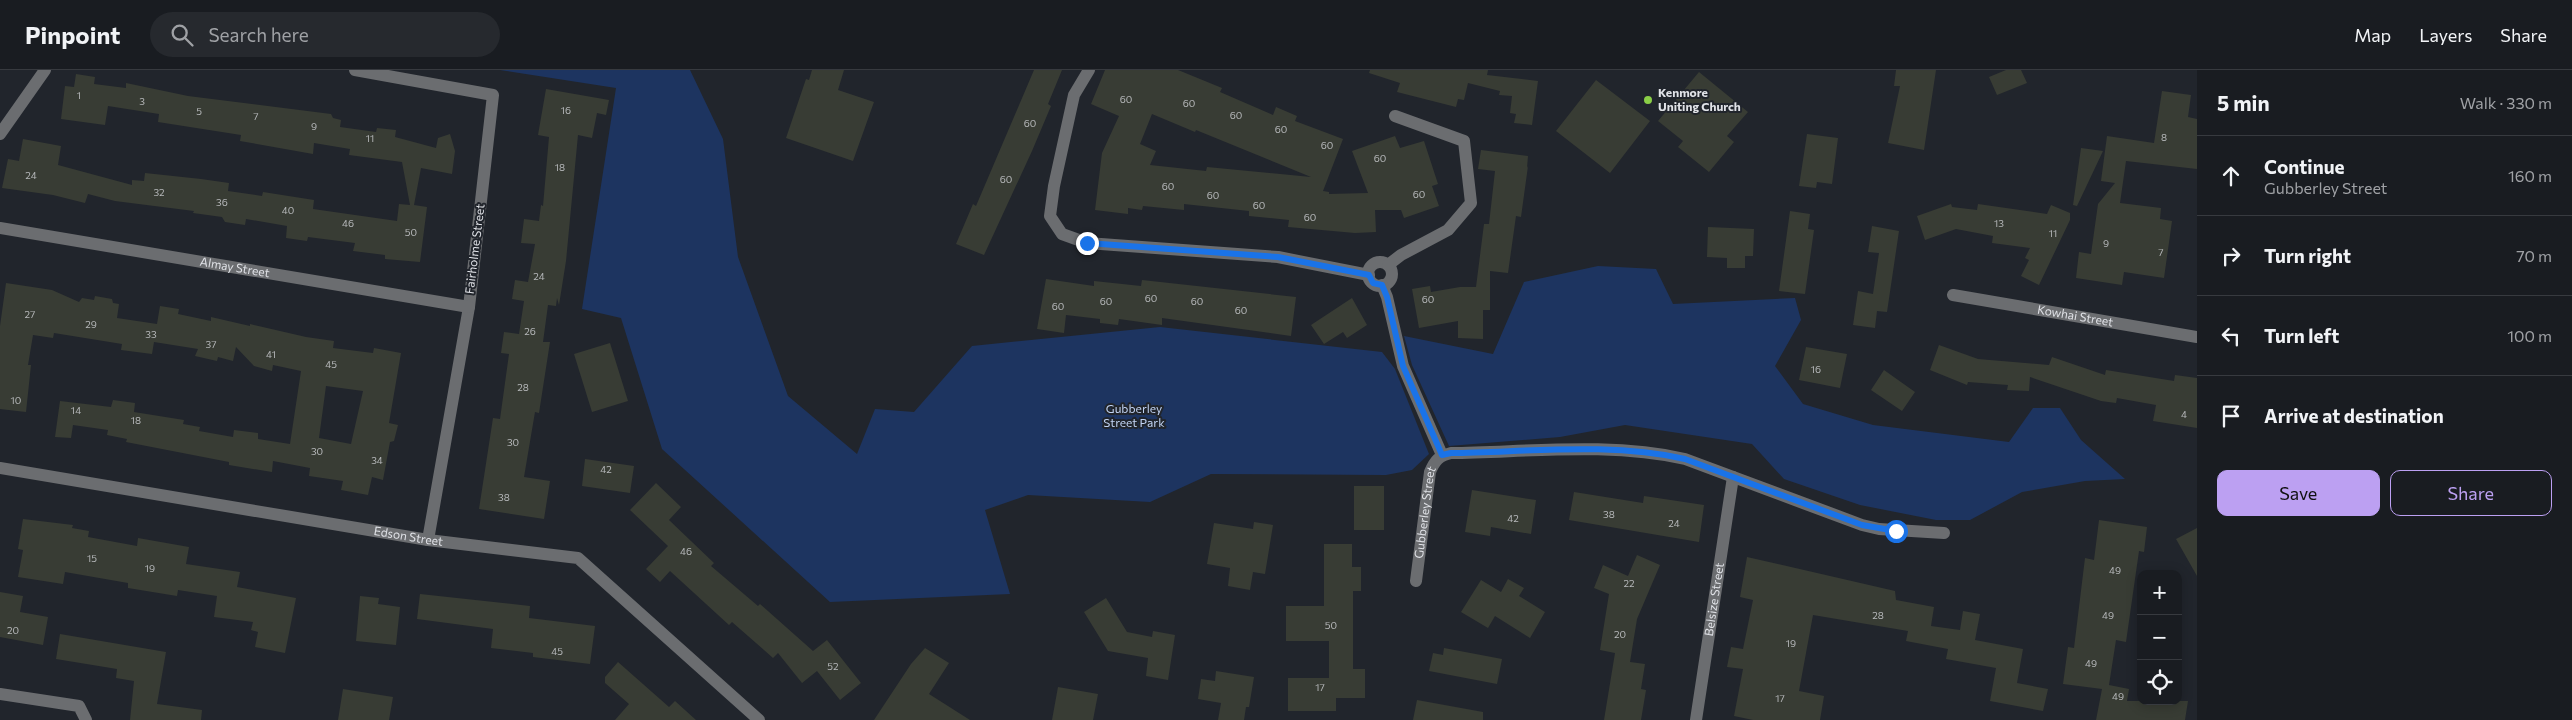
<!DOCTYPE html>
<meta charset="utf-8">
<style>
:root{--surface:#191c21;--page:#26292e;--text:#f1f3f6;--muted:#9fa1a5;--line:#373a3f;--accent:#bca0f2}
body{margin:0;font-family:Commissioner,sans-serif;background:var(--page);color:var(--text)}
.controls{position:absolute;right:15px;bottom:15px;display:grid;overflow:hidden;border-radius:10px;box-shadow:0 2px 12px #0003}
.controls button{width:45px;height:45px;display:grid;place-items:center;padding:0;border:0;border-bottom:1px solid var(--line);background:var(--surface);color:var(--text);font:25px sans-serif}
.stop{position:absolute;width:15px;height:15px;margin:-11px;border:4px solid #1a73e8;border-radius:50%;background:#fff}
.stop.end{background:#1a73e8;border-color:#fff;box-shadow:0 1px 5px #0008}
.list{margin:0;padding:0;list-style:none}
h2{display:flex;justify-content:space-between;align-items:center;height:65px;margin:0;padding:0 20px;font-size:21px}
h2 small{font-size:16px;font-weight:400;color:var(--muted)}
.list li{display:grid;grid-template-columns:32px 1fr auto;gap:15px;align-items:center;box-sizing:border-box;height:80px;padding:0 20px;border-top:1px solid var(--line)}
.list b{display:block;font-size:19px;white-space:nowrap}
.list p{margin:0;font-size:16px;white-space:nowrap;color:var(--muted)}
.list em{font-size:16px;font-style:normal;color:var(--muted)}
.actions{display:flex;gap:10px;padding:15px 20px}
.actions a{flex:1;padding:11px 0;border:1px solid var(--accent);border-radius:10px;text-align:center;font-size:18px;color:var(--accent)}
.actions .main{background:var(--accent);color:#111}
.icon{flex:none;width:28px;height:28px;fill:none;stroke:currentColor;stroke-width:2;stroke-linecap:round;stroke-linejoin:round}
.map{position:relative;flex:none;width:2197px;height:650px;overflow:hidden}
header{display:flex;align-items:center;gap:30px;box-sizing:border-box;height:70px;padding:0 25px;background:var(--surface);border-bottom:1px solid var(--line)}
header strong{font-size:24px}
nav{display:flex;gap:28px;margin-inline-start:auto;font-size:18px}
.search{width:350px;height:45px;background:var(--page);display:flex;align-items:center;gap:12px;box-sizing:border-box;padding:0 18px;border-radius:28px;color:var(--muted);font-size:19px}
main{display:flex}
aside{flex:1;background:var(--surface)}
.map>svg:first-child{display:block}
.green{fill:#1d3460}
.building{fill:#383c34;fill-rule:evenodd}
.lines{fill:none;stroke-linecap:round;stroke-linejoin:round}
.minor{stroke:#6b6d70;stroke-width:12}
.route{stroke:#1a73e8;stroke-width:6}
.poi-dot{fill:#8ace47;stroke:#21252c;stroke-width:2}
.labels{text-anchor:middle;stroke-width:4;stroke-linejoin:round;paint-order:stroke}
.number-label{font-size:10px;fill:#b6b8ba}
.poi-label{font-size:12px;font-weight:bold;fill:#e0e2e7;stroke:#21252c;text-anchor:start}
.street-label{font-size:12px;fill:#e0e2e7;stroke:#21252c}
.park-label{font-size:12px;fill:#c2d4f4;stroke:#21252c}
</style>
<header>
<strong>Pinpoint</strong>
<div class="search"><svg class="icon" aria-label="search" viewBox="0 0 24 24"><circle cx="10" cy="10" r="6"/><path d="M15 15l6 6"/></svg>Search here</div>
<nav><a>Map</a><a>Layers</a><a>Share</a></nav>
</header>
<main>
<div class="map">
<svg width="2197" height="650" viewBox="0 0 2197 650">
<rect width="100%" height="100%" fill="#21252c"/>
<path class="green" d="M 500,0 L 690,0 L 723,69 L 738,187 L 788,326 L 857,384 L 875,339 L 914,342 L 972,276 L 1160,257 L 1382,282 L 1395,299 L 1429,384 L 1412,400 L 1386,405 L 1211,404 L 1150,432 L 1028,425 L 985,440 L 1010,524 L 830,532 L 662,379 L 621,248 L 582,239 L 616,18 Z
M 1598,196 L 1656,199 L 1673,234 L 1795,228 L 1801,250 L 1775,296 L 1803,334 L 1873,355 L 2009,372 L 2033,338 L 2060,338 L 2081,370 L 2125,409 L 2085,411 L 2022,422 L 1970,450 L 1936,450 L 1860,435 L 1784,409 L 1752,374 L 1625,355 L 1560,367 L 1449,376 L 1412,295 L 1404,266 L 1493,284 L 1524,212 Z"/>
<path class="building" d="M 812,0 L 844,0 L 838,20 L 874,32 L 853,91 L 786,68 L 806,9 L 809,10 Z
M 1034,0 L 1062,0 L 1048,34 L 1051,36 L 1032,81 L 984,185 L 956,174 L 973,134 L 976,136 Z
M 1105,0 L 1178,0 L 1222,18 L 1220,22 L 1273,45 L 1276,37 L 1297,46 L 1295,51 L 1343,69 L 1323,121 L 1329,122 L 1329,124 L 1368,123 L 1352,81 L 1395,66 L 1400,78 L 1424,71 L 1438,114 L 1432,116 L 1439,136 L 1404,148 L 1401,140 L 1375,140 L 1376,162 L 1355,163 L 1288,157 L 1289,150 L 1249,146 L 1249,141 L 1184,134 L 1184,140 L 1143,136 L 1142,140 L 1128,138 L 1128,144 L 1095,140 L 1102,83 L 1119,46 L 1091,34 ZM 1152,44 L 1195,62 L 1196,60 L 1311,107 L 1207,97 L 1206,101 L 1150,95 L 1156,81 L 1140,74 Z
M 1370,0 L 1488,0 L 1487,5 L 1538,11 L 1532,55 L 1514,53 L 1516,44 L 1510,43 L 1512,26 L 1499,25 L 1500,21 L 1468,13 L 1464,30 L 1458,29 L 1456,37 L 1397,22 L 1400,13 L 1369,3 Z
M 1896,0 L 1936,0 L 1924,80 L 1888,73 L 1900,16 L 1894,16 Z
M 2006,0 L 2021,0 L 2027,13 L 1997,25 L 1989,7 Z
M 1699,2 L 1748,42 L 1727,66 L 1734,72 L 1709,102 L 1678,77 L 1683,71 L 1658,51 Z
M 76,4 L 95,7 L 94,14 L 126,18 L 126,13 L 188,26 L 331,44 L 333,48 L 341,50 L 340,57 L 376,62 L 377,58 L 396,60 L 395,67 L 436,78 L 438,68 L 450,64 L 455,81 L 452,104 L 421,98 L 414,135 L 427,137 L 420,192 L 385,189 L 385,185 L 353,181 L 355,173 L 308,167 L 307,171 L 286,168 L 287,156 L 246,149 L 245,155 L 225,152 L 222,147 L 193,143 L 194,141 L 115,131 L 88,124 L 85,133 L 53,125 L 2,118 L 8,89 L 19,91 L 23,69 L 61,76 L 58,95 L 132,115 L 132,110 L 144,111 L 145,103 L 201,109 L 229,113 L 228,121 L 262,126 L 263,122 L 314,130 L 313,139 L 397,151 L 399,134 L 410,135 L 402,92 L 349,85 L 350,79 L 314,73 L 313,84 L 240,71 L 241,65 L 158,52 L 159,44 L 108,36 L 105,55 L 61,49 L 65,16 L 74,17 Z
M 1596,10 L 1650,51 L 1610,103 L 1556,61 Z
M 546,19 L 609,30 L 606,45 L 597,43 L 592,68 L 578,65 L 566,191 L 559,235 L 557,228 L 556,236 L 548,235 L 543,272 L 550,272 L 539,343 L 535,342 L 524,407 L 550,411 L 544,449 L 479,439 L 493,348 L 500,349 L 509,284 L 501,283 L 504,262 L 519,264 L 524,231 L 512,229 L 515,210 L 528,212 L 535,174 L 521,173 L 524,149 L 539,151 L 541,135 L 543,136 L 549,67 L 538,65 Z
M 2162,21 L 2191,25 L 2188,47 L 2197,49 L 2197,99 L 2126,91 L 2120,133 L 2161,138 L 2160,149 L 2172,151 L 2164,208 L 2124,202 L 2122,215 L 2076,208 L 2079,182 L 2091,184 L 2098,134 L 2115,113 L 2101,111 L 2107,66 L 2154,73 Z
M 1807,64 L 1838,68 L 1832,114 L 1817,112 L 1816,118 L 1799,116 Z
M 2081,78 L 2103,81 L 2077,136 L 2073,135 Z
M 1481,80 L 1528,86 L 1527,98 L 1528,96 L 1521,147 L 1516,146 L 1508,203 L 1490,201 L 1490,240 L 1483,240 L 1483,269 L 1458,268 L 1458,251 L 1419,258 L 1412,219 L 1430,216 L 1431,222 L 1460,217 L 1476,217 L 1484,154 L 1489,154 L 1495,101 L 1478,99 Z
M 1951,134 L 1952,137 L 1977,140 L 1978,134 L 2047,144 L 2051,135 L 2070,143 L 2070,150 L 2039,215 L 2021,206 L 2029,190 L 2025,188 L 2030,178 L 1992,173 L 1993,166 L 1956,159 L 1925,170 L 1917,146 Z
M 1790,141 L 1810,144 L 1808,159 L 1814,160 L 1805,224 L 1779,221 Z
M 1872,156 L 1899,161 L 1887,242 L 1877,241 L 1875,258 L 1853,255 L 1858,221 L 1873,224 L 1879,183 L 1868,182 Z
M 1708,157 L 1754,159 L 1753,186 L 1745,186 L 1745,198 L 1727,198 L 1727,188 L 1707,187 Z
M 1046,209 L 1094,216 L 1094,211 L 1141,216 L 1142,210 L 1296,227 L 1291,266 L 1162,248 L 1162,255 L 1119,249 L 1118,255 L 1100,253 L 1100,249 L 1066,245 L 1064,263 L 1037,259 Z
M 6,213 L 52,220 L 79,232 L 82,228 L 94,230 L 95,226 L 112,229 L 113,233 L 119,234 L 117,248 L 157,254 L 160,236 L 179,239 L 178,244 L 211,251 L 211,247 L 250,256 L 250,254 L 306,267 L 334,271 L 333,278 L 373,283 L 374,278 L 401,283 L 389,353 L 398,355 L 394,371 L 390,372 L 383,410 L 372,407 L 368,425 L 341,420 L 343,411 L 309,406 L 310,398 L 273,391 L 272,402 L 229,395 L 229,392 L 126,372 L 127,369 L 107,365 L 108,360 L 73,355 L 71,368 L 55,367 L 60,331 L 111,337 L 113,330 L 135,333 L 134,342 L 184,350 L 183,354 L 200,357 L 199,361 L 233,367 L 234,360 L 258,363 L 258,369 L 290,374 L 301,301 L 273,295 L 272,301 L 254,296 L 236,277 L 233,291 L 218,287 L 217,291 L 195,286 L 198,279 L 154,272 L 152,284 L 121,280 L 122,274 L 54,263 L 53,268 L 33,265 L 28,295 L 31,295 L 26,342 L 0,339 L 0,256 ZM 326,316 L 363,321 L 351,374 L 319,368 Z
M 1352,228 L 1367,255 L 1347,268 L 1343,262 L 1324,274 L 1311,255 Z
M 610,273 L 628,331 L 592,342 L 574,284 Z
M 1939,275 L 1978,289 L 2049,295 L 2052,287 L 2105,305 L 2106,300 L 2174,311 L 2175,305 L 2197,308 L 2197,358 L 2153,351 L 2156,335 L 2117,328 L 2116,333 L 2101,331 L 2030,307 L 2029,321 L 2007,320 L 2008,315 L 1968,312 L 1967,315 L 1930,300 Z
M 1806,277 L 1847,284 L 1840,318 L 1799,310 Z
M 1884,300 L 1915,322 L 1902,341 L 1871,320 Z
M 585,389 L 634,396 L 630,423 L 582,416 Z
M 656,413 L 681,437 L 669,450 L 714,493 L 711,496 L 758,536 L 760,534 L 813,581 L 827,570 L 861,613 L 840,630 L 817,601 L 802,613 L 778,583 L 773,588 L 732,552 L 729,555 L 670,501 L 660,512 L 646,499 L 668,476 L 630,440 Z
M 1354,416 L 1384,416 L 1384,460 L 1354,460 Z
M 1472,420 L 1536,430 L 1531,464 L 1491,457 L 1490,466 L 1465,462 Z
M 1574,422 L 1643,433 L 1644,426 L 1704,435 L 1699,472 L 1569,450 Z
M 23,449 L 73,455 L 72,458 L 89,461 L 88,467 L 137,476 L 138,468 L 189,477 L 186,494 L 240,502 L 237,517 L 296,528 L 285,583 L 255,577 L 258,562 L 251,560 L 253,552 L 214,547 L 217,526 L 178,520 L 177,526 L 128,518 L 128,513 L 65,502 L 63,514 L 18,507 L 23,480 L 18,479 Z
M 2099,450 L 2147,457 L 2144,482 L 2139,481 L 2126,572 L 2116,570 L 2109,615 L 2129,619 L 2127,631 L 2188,631 L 2185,650 L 2096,650 L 2102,619 L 2063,614 L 2068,577 L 2074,578 L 2085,488 L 2094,490 Z
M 1254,452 L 1273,455 L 1265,504 L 1253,502 L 1250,520 L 1228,516 L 1230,498 L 1207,494 L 1214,453 L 1253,459 Z
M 2197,458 L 2197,506 L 2176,469 Z
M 1324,474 L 1352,474 L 1352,497 L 1361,497 L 1361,521 L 1353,521 L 1353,599 L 1365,599 L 1365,628 L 1336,628 L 1336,641 L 1288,641 L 1288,608 L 1329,608 L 1329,571 L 1286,571 L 1286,536 L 1324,536 Z
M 1637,485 L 1660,495 L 1637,549 L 1630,592 L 1645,594 L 1641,619 L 1646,620 L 1641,650 L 1604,650 L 1615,583 L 1600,580 L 1609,524 L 1594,518 L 1603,495 L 1628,506 Z
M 1747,487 L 1895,521 L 1896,530 L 1934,537 L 1931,556 L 1960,560 L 1963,541 L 1980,544 L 1975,570 L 2023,579 L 2017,613 L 2048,619 L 2043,641 L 1990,631 L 1996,598 L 1946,589 L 1948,579 L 1906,571 L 1908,561 L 1813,545 L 1799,621 L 1824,626 L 1820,650 L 1753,650 L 1734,646 L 1743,599 L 1727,597 L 1731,577 L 1743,579 L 1753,530 L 1740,527 Z
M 1508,509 L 1524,518 L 1519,526 L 1545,542 L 1530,568 L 1495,546 L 1488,558 L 1461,542 L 1481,510 L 1501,522 Z
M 0,522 L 23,526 L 20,542 L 48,547 L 43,575 L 0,567 Z
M 420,524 L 530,536 L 529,548 L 595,556 L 590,594 L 533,587 L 533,583 L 491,578 L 493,559 L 417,549 Z
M 360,526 L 379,528 L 378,534 L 400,537 L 396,575 L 356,571 Z
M 1106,528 L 1127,562 L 1152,567 L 1153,561 L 1175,565 L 1168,610 L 1146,606 L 1148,588 L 1108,581 L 1084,542 Z
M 60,564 L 166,582 L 157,634 L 202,640 L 201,650 L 130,650 L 134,611 L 116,608 L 117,599 L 56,589 Z
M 925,578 L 949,593 L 929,624 L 970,650 L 874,650 L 911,594 Z
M 1444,578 L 1502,589 L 1497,614 L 1429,601 L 1433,583 L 1443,585 Z
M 618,592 L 669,637 L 675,631 L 696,650 L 615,650 L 629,634 L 605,613 L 605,607 Z
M 1216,601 L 1254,607 L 1249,637 L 1246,637 L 1244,650 L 1218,650 L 1221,633 L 1198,629 L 1201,609 L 1215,611 Z
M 1058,617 L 1098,624 L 1093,650 L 1052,650 Z
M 343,619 L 393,627 L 389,650 L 338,650 Z
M 1417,630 L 1483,642 L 1483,650 L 1413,650 Z"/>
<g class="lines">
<g class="minor">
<path d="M 355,0 L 493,25 L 469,237 L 428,470"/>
<path d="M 1089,0 L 1074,25 L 1054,116 L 1050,146 L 1062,164 L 1087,173 L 1278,187 L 1369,205"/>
<path d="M 0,64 L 45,0"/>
<path id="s1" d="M 0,158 L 469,237"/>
<circle cx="1380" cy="204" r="12"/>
<path d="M 1388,195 L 1401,185 L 1448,160 L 1471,133 L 1464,71 L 1395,46"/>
<path d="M 1382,215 L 1387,227 L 1403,296 L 1442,385"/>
<path id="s2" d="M 1953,225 L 2197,267"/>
<path id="s3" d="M 0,398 L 428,470 L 578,488 L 759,650"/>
<path id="s4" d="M 1416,511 L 1430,402 C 1435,390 1439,386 1451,383 C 1528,382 1610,372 1685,389 L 1862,455 L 1879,459 L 1944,463"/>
<path d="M 0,624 L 79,636 L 86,650"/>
<path id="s5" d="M 1696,650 L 1733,407"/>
</g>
</g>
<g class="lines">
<path class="route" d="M 1087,173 L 1278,187 L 1369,205 L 1373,213 L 1382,215 L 1387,227 L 1403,296 L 1442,385 L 1451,383 C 1528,382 1610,372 1685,389 L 1862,455 L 1896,461"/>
</g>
<circle class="poi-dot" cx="1648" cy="30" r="5"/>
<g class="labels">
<g class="number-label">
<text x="79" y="29">1</text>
<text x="1126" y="33">60</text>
<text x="142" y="35">3</text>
<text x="1189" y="37">60</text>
<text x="566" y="44">16</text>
<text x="199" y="45">5</text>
<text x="1236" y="49">60</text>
<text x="256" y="50">7</text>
<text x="1030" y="57">60</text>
<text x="314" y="60">9</text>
<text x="1281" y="63">60</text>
<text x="2164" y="71">8</text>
<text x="370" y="72">11</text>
<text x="1327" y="79">60</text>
<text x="1380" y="92">60</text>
<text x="560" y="101">18</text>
<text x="31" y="109">24</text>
<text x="1006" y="113">60</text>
<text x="1168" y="120">60</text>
<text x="159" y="126">32</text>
<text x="1419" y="128">60</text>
<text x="1213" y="129">60</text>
<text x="222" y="136">36</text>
<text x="1259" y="139">60</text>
<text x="288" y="144">40</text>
<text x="1310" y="151">60</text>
<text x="348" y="157">46</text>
<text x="1999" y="157">13</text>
<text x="411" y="166">50</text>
<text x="2053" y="167">11</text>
<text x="2106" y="177">9</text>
<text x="2161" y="186">7</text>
<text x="539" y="210">24</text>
<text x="1151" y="232">60</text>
<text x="1428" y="233">60</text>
<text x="1106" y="235">60</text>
<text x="1197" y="235">60</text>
<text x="1058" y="240">60</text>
<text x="1241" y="244">60</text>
<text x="30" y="248">27</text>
<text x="91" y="258">29</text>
<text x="530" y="265">26</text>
<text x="151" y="268">33</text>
<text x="211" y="278">37</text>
<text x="271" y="288">41</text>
<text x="331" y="298">45</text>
<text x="1816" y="303">16</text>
<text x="523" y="321">28</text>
<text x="16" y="334">10</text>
<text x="76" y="344">14</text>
<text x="2184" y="348">4</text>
<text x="136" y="354">18</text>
<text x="513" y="376">30</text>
<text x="317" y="385">30</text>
<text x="377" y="394">34</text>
<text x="606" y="403">42</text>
<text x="504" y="431">38</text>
<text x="1609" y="448">38</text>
<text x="1513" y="452">42</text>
<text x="1674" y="457">24</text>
<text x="686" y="485">46</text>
<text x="92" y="492">15</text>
<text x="150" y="502">19</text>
<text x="2115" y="504">49</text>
<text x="1629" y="517">22</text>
<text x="1878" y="549">28</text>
<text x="2108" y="549">49</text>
<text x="1331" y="559">50</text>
<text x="13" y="564">20</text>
<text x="1620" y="568">20</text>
<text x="1791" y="577">19</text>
<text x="557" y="585">45</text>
<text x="2091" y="597">49</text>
<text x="833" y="600">52</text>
<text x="1320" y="621">17</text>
<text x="2118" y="630">49</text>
<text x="1780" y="632">17</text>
</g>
<g class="poi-label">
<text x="1658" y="27">Kenmore<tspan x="1658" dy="14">Uniting Church</tspan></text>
</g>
<g class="street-label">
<text transform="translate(475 179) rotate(-83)" y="4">Fairholme Street</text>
<text dy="4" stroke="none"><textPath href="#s1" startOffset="238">Almay Street</textPath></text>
<text dy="4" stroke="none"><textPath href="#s2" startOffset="124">Kowhai Street</textPath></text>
<text dy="4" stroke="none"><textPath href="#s4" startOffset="69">Gubberley Street</textPath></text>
<text dy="4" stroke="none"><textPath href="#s3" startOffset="414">Edson Street</textPath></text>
<text dy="4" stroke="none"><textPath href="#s5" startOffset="122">Belsize Street</textPath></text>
</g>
<g class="park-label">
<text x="1134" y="343">Gubberley<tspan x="1134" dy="14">Street Park</tspan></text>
</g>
</g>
</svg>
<div class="controls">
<button>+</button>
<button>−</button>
<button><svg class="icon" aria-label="locate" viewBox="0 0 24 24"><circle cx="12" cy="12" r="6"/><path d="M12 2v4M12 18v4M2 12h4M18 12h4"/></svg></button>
</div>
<div class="stop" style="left:1896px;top:461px"></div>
<div class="stop end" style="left:1087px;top:173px"></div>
</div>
<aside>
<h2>5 min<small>Walk · 330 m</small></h2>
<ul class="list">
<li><svg class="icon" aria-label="ahead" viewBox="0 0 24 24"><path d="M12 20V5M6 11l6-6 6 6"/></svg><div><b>Continue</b><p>Gubberley Street</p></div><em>160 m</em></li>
<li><svg class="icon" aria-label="right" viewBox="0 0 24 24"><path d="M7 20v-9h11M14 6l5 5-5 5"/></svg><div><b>Turn right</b></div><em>70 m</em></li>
<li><svg class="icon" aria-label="left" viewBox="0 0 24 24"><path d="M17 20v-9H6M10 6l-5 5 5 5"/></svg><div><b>Turn left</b></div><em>100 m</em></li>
<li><svg class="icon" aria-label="arrive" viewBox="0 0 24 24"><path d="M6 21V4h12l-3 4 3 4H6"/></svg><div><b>Arrive at destination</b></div></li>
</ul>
<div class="actions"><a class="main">Save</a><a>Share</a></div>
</aside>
</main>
